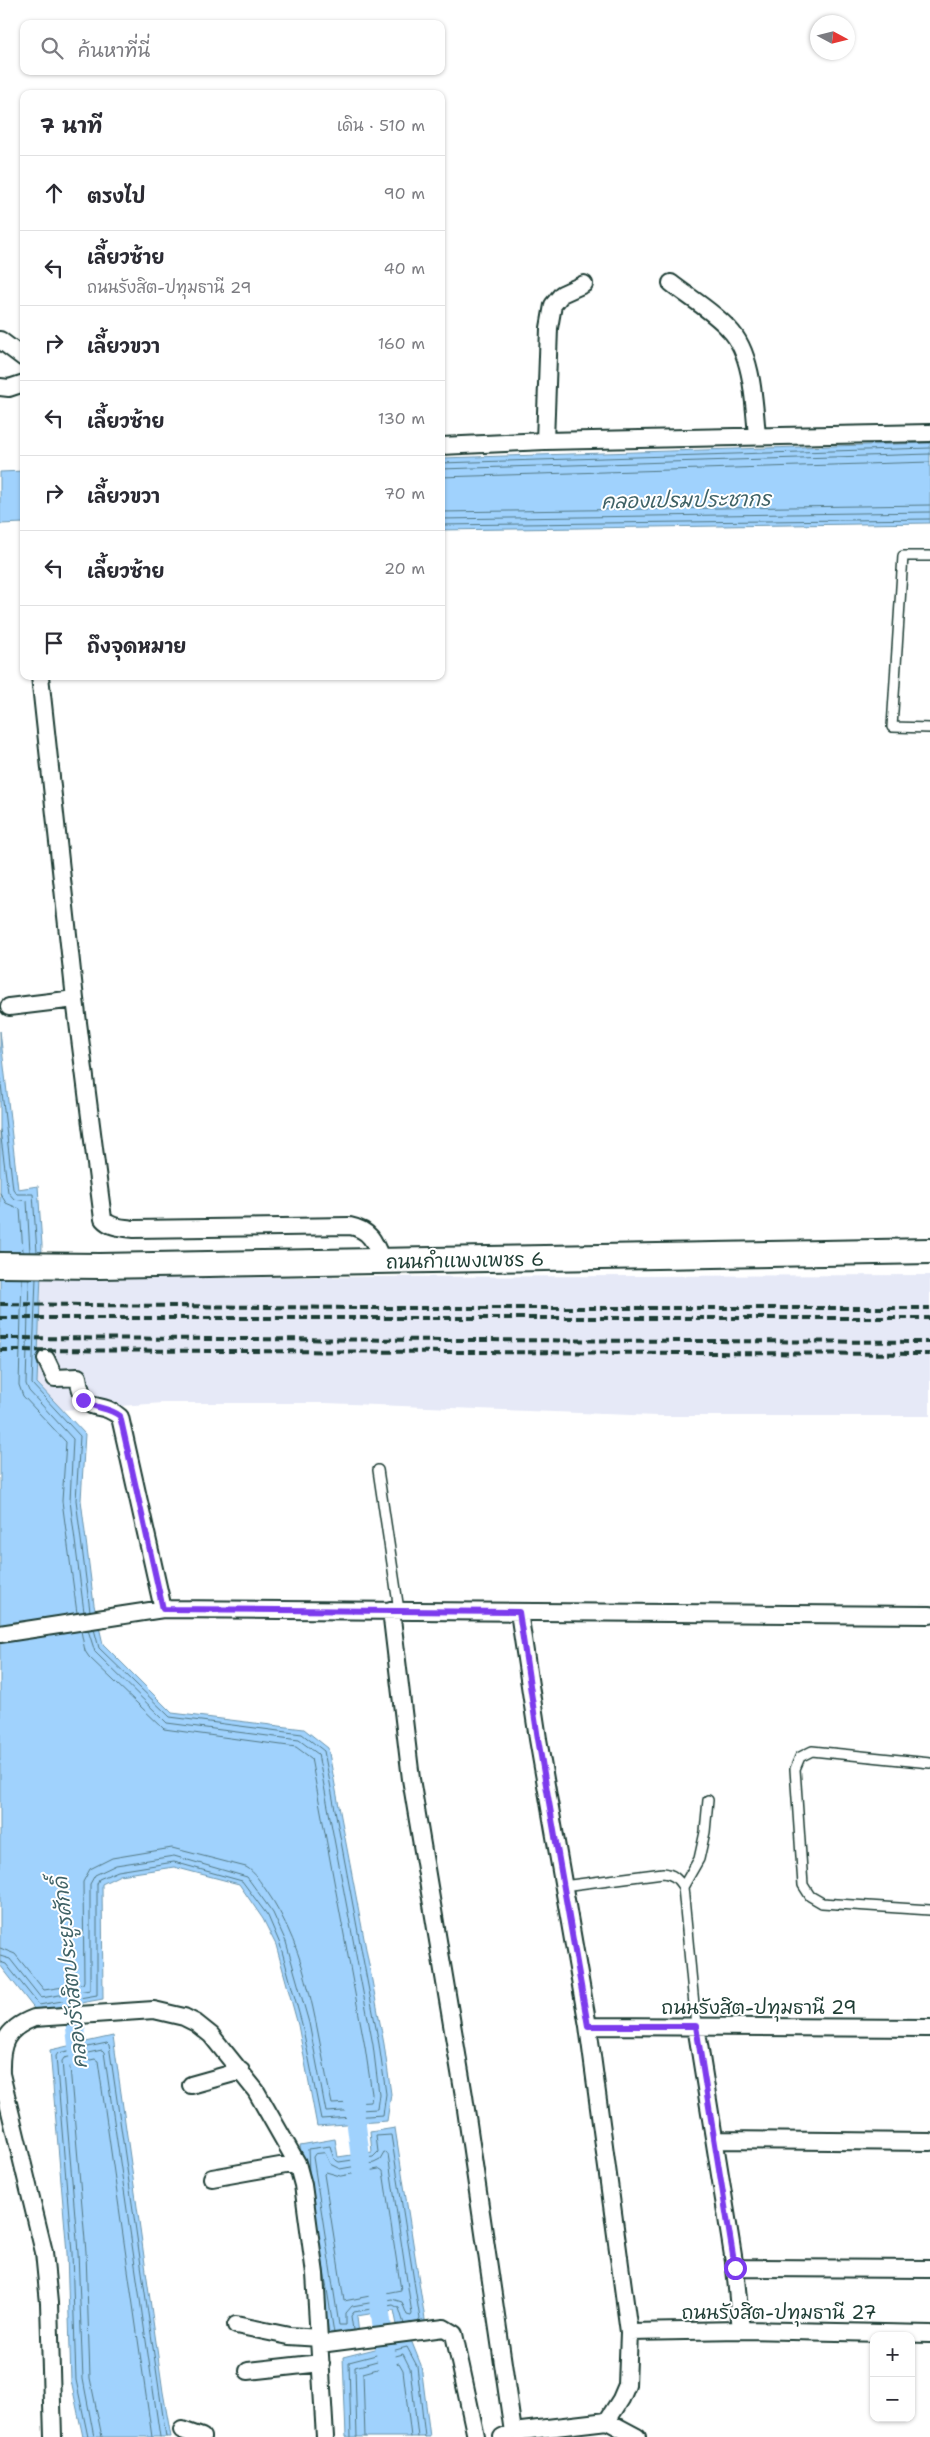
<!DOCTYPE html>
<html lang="th">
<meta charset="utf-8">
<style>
:root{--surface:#fff;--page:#f2f2f3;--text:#2b2b33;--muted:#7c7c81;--line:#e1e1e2}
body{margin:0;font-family:"Shantell Sans","Playpen Sans Thai",sans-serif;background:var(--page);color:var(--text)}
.controls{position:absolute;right:15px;bottom:15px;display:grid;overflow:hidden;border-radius:10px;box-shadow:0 1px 4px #0004}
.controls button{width:45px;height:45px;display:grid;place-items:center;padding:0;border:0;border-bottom:1px solid var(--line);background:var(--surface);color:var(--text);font:25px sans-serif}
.compass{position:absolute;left:810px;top:15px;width:45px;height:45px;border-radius:50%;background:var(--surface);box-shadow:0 1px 4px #0004;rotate:97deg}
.stop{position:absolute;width:15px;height:15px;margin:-11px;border:4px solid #7c3aed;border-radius:50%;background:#fff}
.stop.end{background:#7c3aed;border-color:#fff;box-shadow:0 1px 5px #0008}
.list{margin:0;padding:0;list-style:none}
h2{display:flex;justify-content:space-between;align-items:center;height:65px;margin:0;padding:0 20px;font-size:21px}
h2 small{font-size:16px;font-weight:400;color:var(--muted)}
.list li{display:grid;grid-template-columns:32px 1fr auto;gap:15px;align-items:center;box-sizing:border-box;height:75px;padding:0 20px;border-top:1px solid var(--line)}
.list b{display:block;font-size:19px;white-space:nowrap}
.list p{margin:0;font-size:16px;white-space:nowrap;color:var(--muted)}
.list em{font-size:16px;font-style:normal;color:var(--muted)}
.icon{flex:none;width:28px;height:28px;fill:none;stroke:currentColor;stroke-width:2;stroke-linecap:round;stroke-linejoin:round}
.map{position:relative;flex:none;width:930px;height:2437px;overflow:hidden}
.search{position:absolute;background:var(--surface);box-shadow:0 1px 4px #0004;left:20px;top:20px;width:425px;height:55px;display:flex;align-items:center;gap:12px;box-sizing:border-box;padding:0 18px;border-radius:10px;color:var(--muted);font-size:19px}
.panel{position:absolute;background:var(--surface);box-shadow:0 1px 4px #0004;left:20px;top:90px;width:425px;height:590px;border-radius:10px}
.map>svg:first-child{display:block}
.built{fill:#e6e9f7}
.water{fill:#a0d2fd;stroke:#6c96ad}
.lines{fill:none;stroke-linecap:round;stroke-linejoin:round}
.shore{stroke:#537984;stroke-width:1}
.canal{stroke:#a0d2fd;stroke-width:19}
.lane-casing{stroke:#1f3d34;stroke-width:12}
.street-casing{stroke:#1f3d34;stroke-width:20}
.secondary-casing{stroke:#1f3d34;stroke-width:28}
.lane{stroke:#fff;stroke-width:9}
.street{stroke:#fff;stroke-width:16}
.secondary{stroke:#fff;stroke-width:24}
.rail{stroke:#1f3d34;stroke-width:4;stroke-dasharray:8 4;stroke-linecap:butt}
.route{stroke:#7c3aed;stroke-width:6}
.labels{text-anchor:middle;stroke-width:4;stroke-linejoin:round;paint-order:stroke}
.street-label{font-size:19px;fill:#1f3d34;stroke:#fff}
.water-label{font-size:20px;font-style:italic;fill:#3f6266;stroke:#fff}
</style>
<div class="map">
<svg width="930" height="2437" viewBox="0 0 930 2437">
<rect width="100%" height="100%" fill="#fff"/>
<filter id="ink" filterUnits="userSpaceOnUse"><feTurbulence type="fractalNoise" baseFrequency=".02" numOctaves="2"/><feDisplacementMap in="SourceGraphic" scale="10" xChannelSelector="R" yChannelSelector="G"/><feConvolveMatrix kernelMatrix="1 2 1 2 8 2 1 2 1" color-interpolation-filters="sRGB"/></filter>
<g filter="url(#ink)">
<path class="built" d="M 930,1275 L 930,1416 L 657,1416 L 326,1403 L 163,1403 L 62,1410 L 37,1383 L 41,1278 Z"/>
<path class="water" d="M 930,443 L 930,523 L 441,530 L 441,458 Z
M 24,471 L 24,523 L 0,524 L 0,472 Z
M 0,1031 L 18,1189 L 38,1186 L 42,1245 L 37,1383 L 85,1434 L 81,1500 L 94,1605 L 103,1644 L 172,1713 L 304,1729 L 328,1748 L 384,2044 L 391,2094 L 387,2121 L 317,2126 L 298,2025 L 276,1945 L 263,1919 L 239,1884 L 174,1867 L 120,1875 L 102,1884 L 103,1999 L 36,2011 L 0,1965 Z
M 113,2036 L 163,2392 L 171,2437 L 83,2437 L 71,2381 L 67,2253 L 50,2050 Z
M 395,2128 L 426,2326 L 398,2330 L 394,2310 L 357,2316 L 359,2335 L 330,2340 L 300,2145 L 335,2139 L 338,2157 L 372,2152 L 370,2132 Z
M 411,2340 L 421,2365 L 430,2437 L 346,2437 L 343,2357 Z"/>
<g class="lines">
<path class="shore" d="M 441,463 L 930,448
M 441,469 L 930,454
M 441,477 L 930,462
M 441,512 L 930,505
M 441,519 L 930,512
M 441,525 L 930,519
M 0,1075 L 13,1189 L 17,1194 L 33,1194 L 37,1252
M 0,1130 L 8,1192 L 14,1199 L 27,1201 L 30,1252
M 0,1193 L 6,1203 L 20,1209 L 23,1252
M 22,1278 L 19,1385 L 23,1396 L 66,1442 L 62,1501 L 77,1613
M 29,1278 L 26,1384 L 29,1391 L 73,1439 L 70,1501 L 84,1612
M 36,1278 L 32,1384 L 80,1436 L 76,1500 L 90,1611
M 0,1948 L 15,1954 L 44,1990 L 83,1984 L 84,1981 L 83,1882 L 90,1869 L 112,1858 L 172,1848 L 246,1867 C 255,1872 260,1882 266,1890 C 310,1952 316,2032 332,2104 L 371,2102 L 372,2094 L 365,2047 L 311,1758 L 296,1747 L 164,1729 L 89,1657 L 85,1651 L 81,1631
M 0,1956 L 10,1959 L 41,1998 L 90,1990 L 90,1884 L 95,1875 L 116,1865 L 174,1856 L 247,1877 L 273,1913 L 286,1942 L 309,2023 L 326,2112 L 377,2109 L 379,2094 L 373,2045 L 318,1754 L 299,1740 L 167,1723 L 95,1652 L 88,1630
M 0,1962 L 6,1964 L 39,2005 L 97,1995 L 97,1884 L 99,1879 L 118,1871 L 174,1862 L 242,1881 L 268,1916 L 280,1944 L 302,2024 L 321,2119 L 383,2115 L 386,2094 L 379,2044 L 324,1751 L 302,1734 L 170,1717 L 99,1648 L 94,1629
M 325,2153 L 330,2164 L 340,2169 L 374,2163 L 380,2160 L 384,2153 L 388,2154 L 412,2314 L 411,2316 L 407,2315 L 402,2302 L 392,2299 L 352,2306 L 346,2313 L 346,2325 L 339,2325 L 313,2157 L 315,2154 Z
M 380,2169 L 383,2171 L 401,2290 L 344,2301 L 324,2174 L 326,2172 L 340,2176 Z
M 309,2173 L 308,2149 L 330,2146 L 334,2159 L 339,2162 L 373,2157 L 378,2152 L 376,2136 L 391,2135 L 420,2319 L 418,2322 L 409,2323
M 321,2252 L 334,2333
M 353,2330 L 351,2316 L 354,2312 L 393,2305 L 399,2308 L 404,2324
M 88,2437 L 76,2380 L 72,2253 L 56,2056 L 58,2053 L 107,2043 L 109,2045 L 166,2437
M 94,2437 L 83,2379 L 78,2252 L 62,2061 L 64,2058 L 102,2050 L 104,2052 L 160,2437
M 102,2437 L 90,2378 L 86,2252 L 70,2067 L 72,2064 L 95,2059 L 98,2061 L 152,2437
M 351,2437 L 349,2362 L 407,2347 L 417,2366 L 425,2437
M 357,2437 L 355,2367 L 403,2354 L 410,2368 L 418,2437
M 365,2437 L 363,2373 L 399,2363 L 403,2370 L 411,2437"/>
<path class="canal" d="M 70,1979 L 80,2068
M 353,2098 L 363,2178
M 377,2287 L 388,2371"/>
<defs>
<path id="lane" d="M 930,556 L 903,556 L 892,727 L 930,728
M 378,1470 L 399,1610
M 930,1763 L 812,1751 L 800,1757 L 795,1769 L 803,1885 L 810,1896 L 822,1903 L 930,1910
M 563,1886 L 663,1873 C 673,1874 677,1878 683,1887 L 696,2026
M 683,1887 L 699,1859 L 705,1832 L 708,1800"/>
<path id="street" d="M 671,283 C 690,298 713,311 729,329 C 753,353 754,404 757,436
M 0,340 L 24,358
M 0,387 L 9,388 L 24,383
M 545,441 L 549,328 L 553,305 L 562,294 L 584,284
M 441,446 L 545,441 L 930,433
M 40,676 L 75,999 L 103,1219 C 111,1228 122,1227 133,1229 L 350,1226 C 371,1230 375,1243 382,1261
M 9,1007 L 75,999
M 46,1359 L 55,1378 L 78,1377 C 85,1420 97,1397 120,1417 L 163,1609
M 391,1610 L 411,1779 L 464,2096 L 513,2432 L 502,2437
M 519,1612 L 538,1739 L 588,2026 L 629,2332 L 627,2385 L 621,2399 L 607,2421
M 0,1634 L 163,1609 L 930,1615
M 588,2026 L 930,2028
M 696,2026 L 735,2268 L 741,2330
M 191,2085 L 241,2071
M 716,2140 L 930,2142
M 212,2178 L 297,2163
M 735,2268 L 930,2269
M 236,2325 L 289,2336 L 320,2338
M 629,2332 L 741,2330 L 930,2334
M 320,2344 L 444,2328 L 454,2334 L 476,2437
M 248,2371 L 321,2363
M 182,2430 L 202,2437
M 513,2432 L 607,2421 L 637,2437
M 53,2437 L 49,2303 L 44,2252 L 1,2074 C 0,2044 5,2029 34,2018 L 154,2010 L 184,2017 L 196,2023 L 211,2035 L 256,2091 L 297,2163 L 303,2185 L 315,2274 L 325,2437"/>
<path id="secondary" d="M 0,1265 L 100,1266 L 930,1251"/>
</defs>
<use href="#lane" class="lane-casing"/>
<use href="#street" class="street-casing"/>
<use href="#secondary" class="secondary-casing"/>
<use href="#lane" class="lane"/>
<use href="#street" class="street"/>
<use href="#secondary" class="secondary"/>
<path class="rail" d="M 0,1304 L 351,1308 L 930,1308
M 0,1318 L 930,1318
M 0,1338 L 930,1342
M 0,1350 L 930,1354"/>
</g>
</g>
<g class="lines" filter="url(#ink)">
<path class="route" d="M 83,1400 C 96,1410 107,1406 120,1416 L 163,1609 L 519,1612 L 538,1739 L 588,2026 L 696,2026 L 735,2268"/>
</g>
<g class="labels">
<g class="street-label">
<text transform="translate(465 1260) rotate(-1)" y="7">ถนนกำแพงเพชร 6</text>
<text x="759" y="2014">ถนนรังสิต-ปทุมธานี 29</text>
<text x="779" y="2319">ถนนรังสิต-ปทุมธานี 27</text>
</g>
<g class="water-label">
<text transform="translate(686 500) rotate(-1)" y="7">คลองเปรมประชากร</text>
<text transform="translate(70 1973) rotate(-96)" y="7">คลองรังสิตประยูรศักดิ์</text>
</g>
</g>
</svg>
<div class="controls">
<button>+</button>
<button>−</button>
</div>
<svg class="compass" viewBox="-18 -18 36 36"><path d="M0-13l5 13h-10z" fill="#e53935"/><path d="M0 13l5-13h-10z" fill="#7c7c81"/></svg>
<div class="stop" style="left:735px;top:2268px"></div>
<div class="stop end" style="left:83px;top:1400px"></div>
<div class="search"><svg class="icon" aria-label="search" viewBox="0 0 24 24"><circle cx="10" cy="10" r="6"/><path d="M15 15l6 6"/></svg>ค้นหาที่นี่</div>
<section class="panel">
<h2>7 นาที<small>เดิน · 510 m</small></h2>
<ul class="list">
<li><svg class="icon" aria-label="ahead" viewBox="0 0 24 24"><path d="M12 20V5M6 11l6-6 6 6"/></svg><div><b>ตรงไป</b></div><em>90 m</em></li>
<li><svg class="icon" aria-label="left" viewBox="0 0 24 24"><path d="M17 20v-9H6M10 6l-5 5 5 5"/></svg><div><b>เลี้ยวซ้าย</b><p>ถนนรังสิต-ปทุมธานี 29</p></div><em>40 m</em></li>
<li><svg class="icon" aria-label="right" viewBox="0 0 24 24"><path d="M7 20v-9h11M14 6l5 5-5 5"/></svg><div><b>เลี้ยวขวา</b></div><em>160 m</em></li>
<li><svg class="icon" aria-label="left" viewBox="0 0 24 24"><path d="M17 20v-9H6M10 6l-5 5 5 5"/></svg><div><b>เลี้ยวซ้าย</b></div><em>130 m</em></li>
<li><svg class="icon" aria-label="right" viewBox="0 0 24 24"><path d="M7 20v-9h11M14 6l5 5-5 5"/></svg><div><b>เลี้ยวขวา</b></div><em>70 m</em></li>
<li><svg class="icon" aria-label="left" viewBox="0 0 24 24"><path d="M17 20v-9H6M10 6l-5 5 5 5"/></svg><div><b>เลี้ยวซ้าย</b></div><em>20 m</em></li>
<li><svg class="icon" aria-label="arrive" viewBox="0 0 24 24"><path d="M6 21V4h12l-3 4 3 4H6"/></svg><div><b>ถึงจุดหมาย</b></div></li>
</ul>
</section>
</div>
